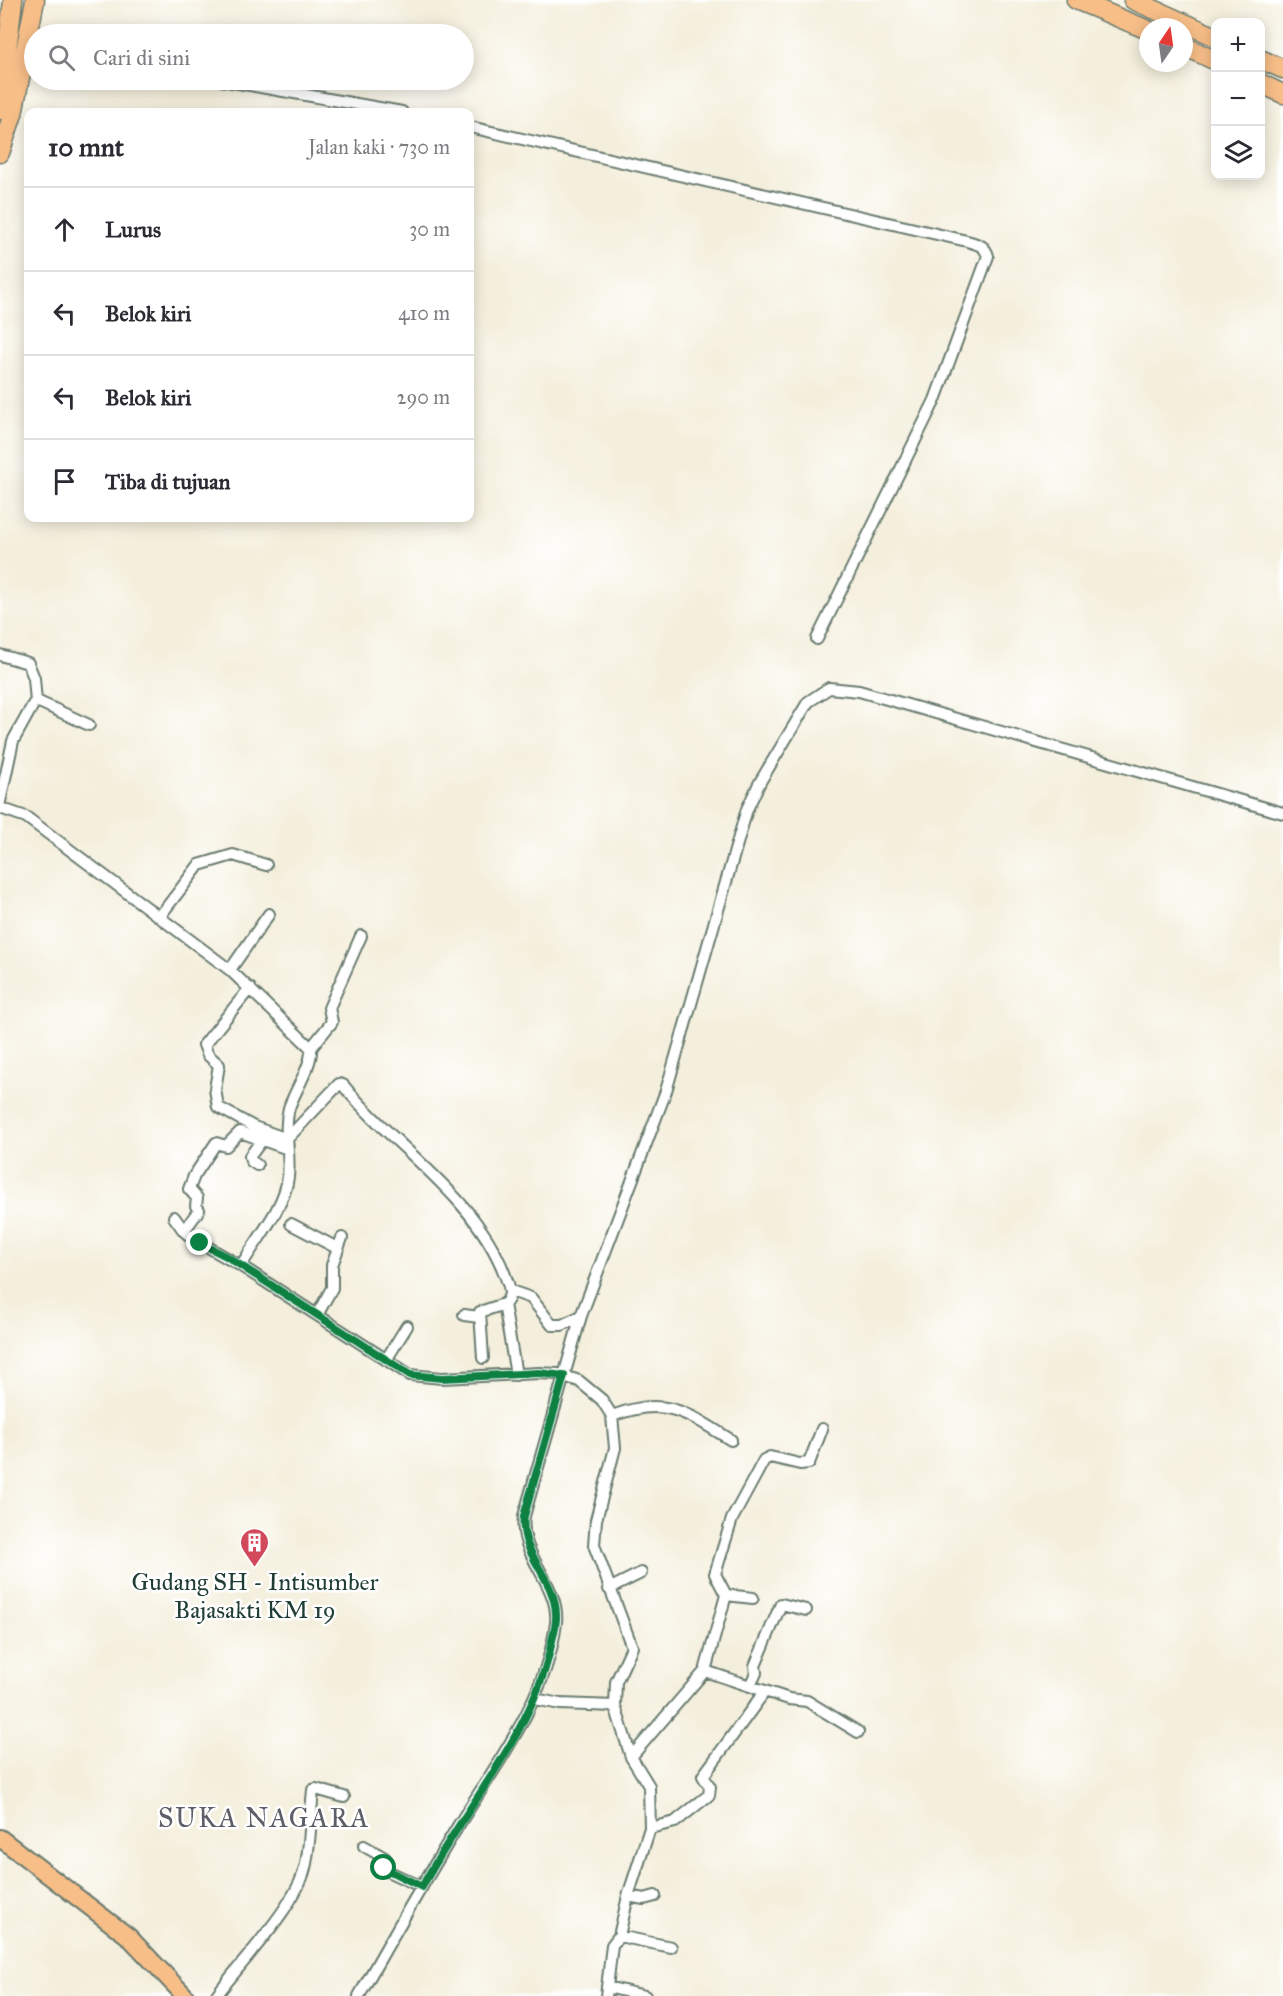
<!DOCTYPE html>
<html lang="id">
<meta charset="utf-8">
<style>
:root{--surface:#fff;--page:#f2f2f3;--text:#2b2b33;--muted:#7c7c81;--line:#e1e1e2}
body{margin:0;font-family:"IM FELL Great Primer",serif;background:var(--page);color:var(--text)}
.controls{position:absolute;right:18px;top:18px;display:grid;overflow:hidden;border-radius:12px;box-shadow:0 3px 15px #0003}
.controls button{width:54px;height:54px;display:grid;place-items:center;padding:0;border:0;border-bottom:2px solid var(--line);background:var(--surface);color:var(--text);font:30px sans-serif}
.compass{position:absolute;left:1139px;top:18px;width:54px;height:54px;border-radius:50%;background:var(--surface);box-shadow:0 3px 15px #0003;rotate:13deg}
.stop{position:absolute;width:18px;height:18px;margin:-14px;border:4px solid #0b8043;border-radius:50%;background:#fff}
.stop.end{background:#0b8043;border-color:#fff;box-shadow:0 2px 6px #0008}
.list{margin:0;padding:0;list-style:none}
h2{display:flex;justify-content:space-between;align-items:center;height:78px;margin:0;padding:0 24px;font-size:26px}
h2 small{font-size:20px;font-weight:400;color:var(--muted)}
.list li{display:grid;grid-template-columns:39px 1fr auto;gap:18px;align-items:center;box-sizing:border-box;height:84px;padding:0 24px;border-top:2px solid var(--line)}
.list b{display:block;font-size:22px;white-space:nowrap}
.list em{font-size:20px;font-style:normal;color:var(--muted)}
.icon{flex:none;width:33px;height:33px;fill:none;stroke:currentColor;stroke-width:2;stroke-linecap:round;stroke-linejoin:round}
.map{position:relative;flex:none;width:1283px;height:1996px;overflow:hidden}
.search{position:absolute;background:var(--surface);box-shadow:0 3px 15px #0003;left:24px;top:24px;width:450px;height:66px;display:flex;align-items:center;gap:15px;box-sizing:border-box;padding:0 21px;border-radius:33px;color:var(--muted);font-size:22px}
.panel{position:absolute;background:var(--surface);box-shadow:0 3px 15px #0003;left:24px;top:108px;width:450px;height:414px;border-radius:12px}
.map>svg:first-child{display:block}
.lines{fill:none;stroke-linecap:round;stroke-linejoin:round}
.minor-casing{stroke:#6a7b6f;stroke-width:14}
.trunk-casing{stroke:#6a7b6f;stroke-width:20}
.motorway-casing{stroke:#6a7b6f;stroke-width:21}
.minor{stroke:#fff;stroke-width:10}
.trunk{stroke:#f7be88;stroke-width:16}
.motorway{stroke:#f7be88;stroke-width:18}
.route{stroke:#0b8043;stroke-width:8}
.labels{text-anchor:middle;stroke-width:5;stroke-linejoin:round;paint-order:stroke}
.poi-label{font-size:24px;fill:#1f3d34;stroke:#fff}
.quarter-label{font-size:27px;letter-spacing:1.5px;fill:#5e5e69;stroke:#fff}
</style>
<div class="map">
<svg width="1283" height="1996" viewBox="0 0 1283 1996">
<rect width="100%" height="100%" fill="#fff"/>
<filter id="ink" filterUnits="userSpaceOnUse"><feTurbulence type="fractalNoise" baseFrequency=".0167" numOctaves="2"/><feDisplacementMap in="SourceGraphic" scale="12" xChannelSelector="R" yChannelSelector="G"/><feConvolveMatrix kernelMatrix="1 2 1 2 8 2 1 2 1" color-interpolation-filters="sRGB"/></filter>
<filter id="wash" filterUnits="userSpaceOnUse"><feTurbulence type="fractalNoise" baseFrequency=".008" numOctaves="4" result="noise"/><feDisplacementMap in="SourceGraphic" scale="24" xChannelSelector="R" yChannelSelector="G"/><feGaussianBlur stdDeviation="1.35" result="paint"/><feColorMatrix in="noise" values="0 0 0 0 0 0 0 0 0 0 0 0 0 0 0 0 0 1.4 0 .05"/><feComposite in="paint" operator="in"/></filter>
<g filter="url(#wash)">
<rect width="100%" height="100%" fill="#f4efdc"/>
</g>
<g filter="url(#ink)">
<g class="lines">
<defs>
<path id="minor" d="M 221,80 L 402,112
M 470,127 L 967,241 C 977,244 985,245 988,256 L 935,400 L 817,639
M 0,655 L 28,663 L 34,678 L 36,702
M 0,802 L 13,741 L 34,703 L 39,702 L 89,725
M 0,808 L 26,817 L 230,970 L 311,1048 C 313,1064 294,1092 289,1108 C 283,1131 291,1154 288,1177 C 285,1207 256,1240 241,1266 L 410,1375 L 442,1378 L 539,1373 L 558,1374 L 579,1381 L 602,1400 L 612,1416 L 615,1448 L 596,1520 L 594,1545 L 632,1647 L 616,1682 L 615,1706 L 631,1757 L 649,1786 L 650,1828 L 628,1896 L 619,1936 L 612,1945 L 606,1996
M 160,916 L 199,865 L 233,855 L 266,865
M 230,970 L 269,914
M 250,988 L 204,1045 L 208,1055 L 219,1065 L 215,1089 L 218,1107 L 254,1127 L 287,1139 L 339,1084 L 343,1085 C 395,1149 475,1195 505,1275 C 509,1286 514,1296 504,1304 L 516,1375
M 311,1048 L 332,1022 L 329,1008 L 361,936
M 257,1165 L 251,1161 L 250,1156 L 262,1140
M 174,1217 L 184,1231 L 192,1238 L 241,1266
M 291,1224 L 337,1248
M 184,1231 L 199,1210 L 196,1206 L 197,1198 L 189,1189 L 194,1176 L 216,1143 L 226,1146 L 240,1132 L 288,1149
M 511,1291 L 531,1298 L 552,1325 L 562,1325 L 581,1316
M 317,1315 L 332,1288 L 332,1265 L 342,1238
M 464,1315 L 479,1317
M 483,1358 L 480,1312 L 504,1304
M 386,1360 L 407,1326
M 612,1416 C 666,1395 687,1413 731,1440
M 609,1589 L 641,1573
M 726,1595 L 753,1598
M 705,1671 L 726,1595 L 715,1574 L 732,1519 L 764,1460 L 770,1457 L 800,1464 L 809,1463 L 822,1429
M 750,1686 L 756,1673 L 755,1666 L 781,1604 L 806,1610
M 535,1699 L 560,1704 L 615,1706
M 631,1757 L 705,1671 L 789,1699 L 807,1701 L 858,1732
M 650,1828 L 675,1822 L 709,1795 L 710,1787 L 703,1776 L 765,1691
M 364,1846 L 385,1858 L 385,1870 L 422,1887
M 628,1896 L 644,1899 L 655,1896
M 619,1936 L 671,1947
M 607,1987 L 645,1996
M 216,1996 C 240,1963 296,1906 305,1868 C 311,1843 310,1816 313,1790 L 316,1789 L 344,1797
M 359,1996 C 391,1939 424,1882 458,1826 C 498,1762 546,1700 556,1623 C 560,1583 518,1556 524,1516 L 581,1316 L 666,1091 L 747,809 L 760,782 L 808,702 L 829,688 L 859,691 L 1283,813"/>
<path id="trunk" d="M 0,1838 L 129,1937 L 185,1996"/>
<path id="motorway" d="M 1076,0 L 1148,30
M 1133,0 L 1216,37
M 1184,46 L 1216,61
M 1260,59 L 1283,69
M 1260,83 L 1283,94
M 0,110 L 13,0
M 0,153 L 13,114 L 35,0"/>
</defs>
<use href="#minor" class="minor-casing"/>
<use href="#trunk" class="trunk-casing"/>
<use href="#motorway" class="motorway-casing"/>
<use href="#minor" class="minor"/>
<use href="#trunk" class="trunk"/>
<use href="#motorway" class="motorway"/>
</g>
</g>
<g class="lines" filter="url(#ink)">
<path class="route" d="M 200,1243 L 226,1256 L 410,1375 L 442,1378 L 539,1373 L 564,1376 L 524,1516 C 519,1554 555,1577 556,1614 C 557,1626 552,1638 550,1650 C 531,1735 463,1810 422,1887 L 384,1868"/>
</g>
<defs>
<symbol id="building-pin" viewBox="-11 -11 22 30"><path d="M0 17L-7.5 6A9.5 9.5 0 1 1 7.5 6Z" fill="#d1495b" stroke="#fff"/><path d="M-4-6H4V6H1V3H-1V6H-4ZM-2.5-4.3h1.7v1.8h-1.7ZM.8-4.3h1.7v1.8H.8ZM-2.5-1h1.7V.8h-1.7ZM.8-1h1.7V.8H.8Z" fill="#fff"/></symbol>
</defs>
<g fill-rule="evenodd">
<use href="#building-pin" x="238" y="1526" width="33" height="45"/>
</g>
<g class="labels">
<g class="poi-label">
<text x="255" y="1590">Gudang SH - Intisumber<tspan x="255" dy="28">Bajasakti KM 19</tspan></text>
</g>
<g class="quarter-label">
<text x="264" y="1827">SUKA NAGARA</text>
</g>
</g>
</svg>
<div class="controls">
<button>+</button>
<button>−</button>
<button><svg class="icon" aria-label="layers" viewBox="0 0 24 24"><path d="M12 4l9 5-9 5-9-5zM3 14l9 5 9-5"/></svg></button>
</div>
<svg class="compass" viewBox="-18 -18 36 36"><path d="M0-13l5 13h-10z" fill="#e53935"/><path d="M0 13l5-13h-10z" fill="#7c7c81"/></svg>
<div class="stop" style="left:384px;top:1868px"></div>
<div class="stop end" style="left:200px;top:1243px"></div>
<div class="search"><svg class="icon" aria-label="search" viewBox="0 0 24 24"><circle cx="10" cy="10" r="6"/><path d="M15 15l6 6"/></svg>Cari di sini</div>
<section class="panel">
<h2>10 mnt<small>Jalan kaki · 730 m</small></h2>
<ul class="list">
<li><svg class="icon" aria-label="ahead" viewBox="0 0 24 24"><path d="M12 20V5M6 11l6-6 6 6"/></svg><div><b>Lurus</b></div><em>30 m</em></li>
<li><svg class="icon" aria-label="left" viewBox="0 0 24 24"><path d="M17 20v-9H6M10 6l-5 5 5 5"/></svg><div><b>Belok kiri</b></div><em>410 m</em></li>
<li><svg class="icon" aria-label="left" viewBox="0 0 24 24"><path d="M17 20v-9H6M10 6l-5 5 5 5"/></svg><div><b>Belok kiri</b></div><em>290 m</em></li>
<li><svg class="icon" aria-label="arrive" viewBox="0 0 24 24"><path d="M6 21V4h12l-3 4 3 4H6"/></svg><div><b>Tiba di tujuan</b></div></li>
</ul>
</section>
</div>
